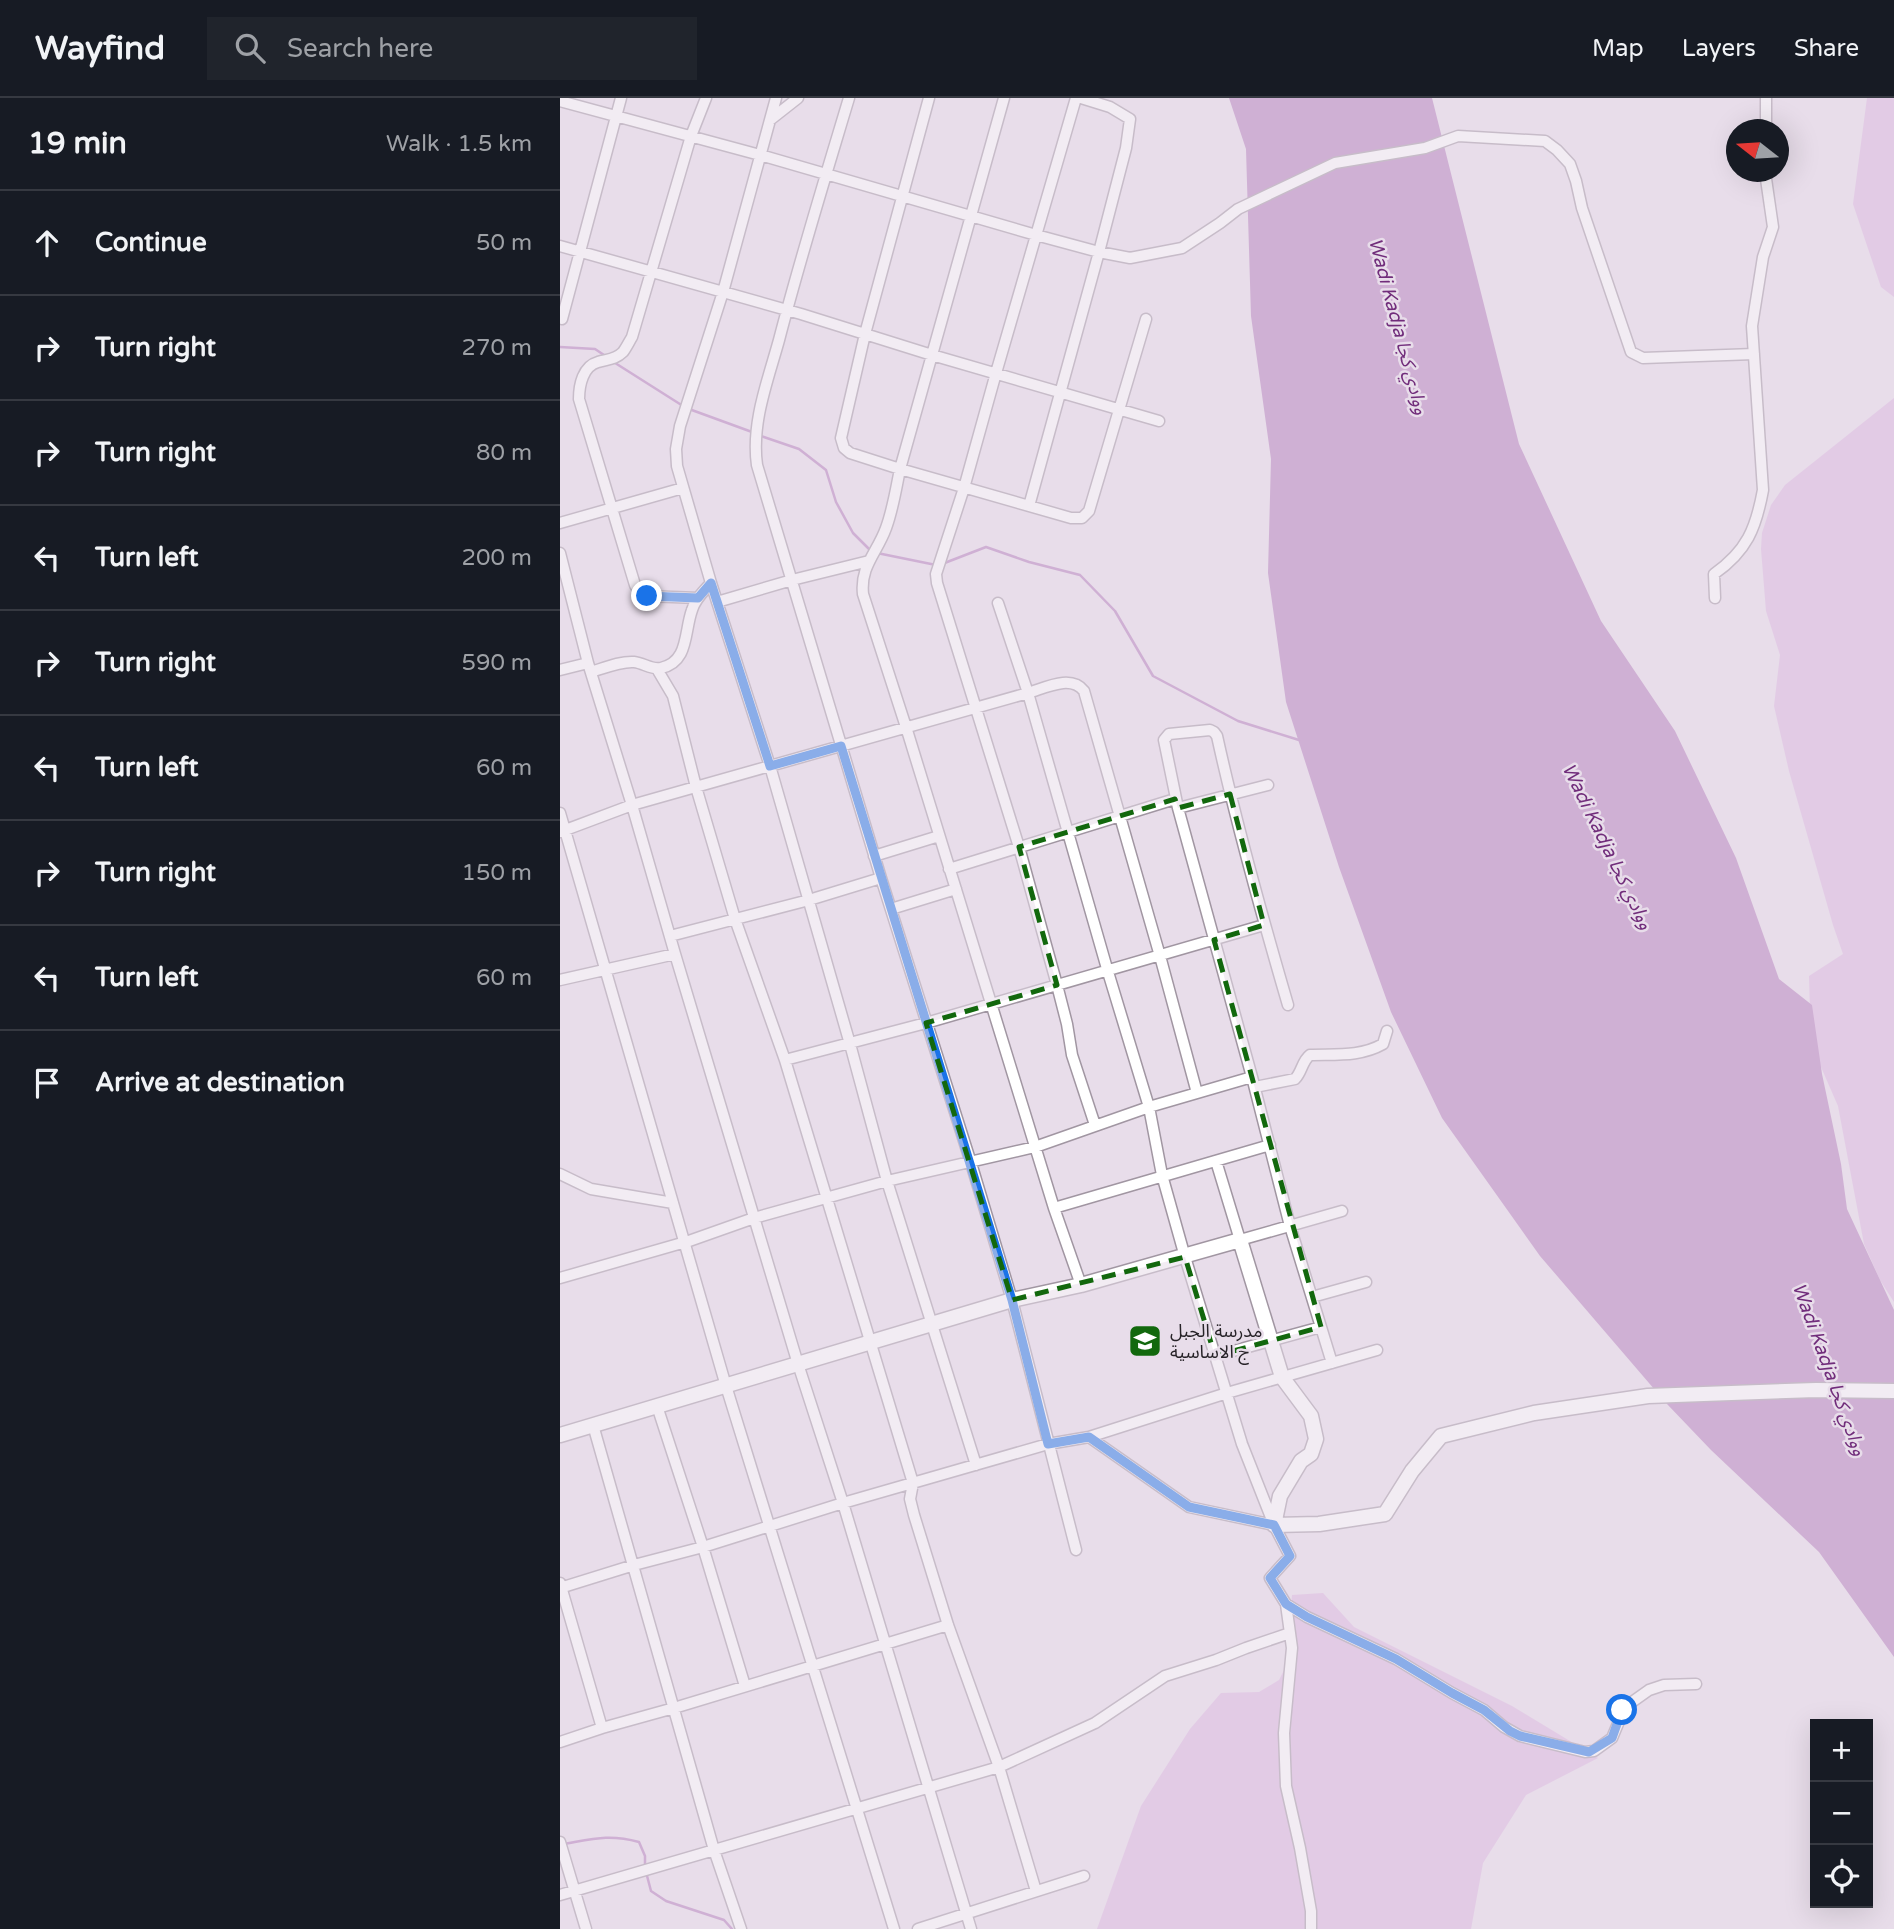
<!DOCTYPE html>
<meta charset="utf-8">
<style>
:root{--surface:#171b24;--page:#20242c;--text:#f1f3f6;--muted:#9ea1a6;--line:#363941}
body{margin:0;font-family:"Varela Round","Noto Sans Arabic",sans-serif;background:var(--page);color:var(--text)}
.controls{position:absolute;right:21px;bottom:21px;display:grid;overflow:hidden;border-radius:0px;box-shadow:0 7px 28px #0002}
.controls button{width:63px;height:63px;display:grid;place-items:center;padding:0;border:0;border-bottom:2px solid var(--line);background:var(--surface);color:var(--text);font:35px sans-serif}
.compass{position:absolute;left:1166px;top:21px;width:63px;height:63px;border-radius:50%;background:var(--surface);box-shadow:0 7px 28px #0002;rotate:287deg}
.stop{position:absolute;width:21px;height:21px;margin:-16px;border:5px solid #1a73e8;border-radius:50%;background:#fff}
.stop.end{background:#1a73e8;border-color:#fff;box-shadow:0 2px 7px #0008}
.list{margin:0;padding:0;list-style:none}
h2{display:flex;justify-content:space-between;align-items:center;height:91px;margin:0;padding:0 28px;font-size:30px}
h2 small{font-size:23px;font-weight:400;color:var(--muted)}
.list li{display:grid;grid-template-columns:46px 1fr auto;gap:21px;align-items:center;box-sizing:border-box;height:105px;padding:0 28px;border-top:2px solid var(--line)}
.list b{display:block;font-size:26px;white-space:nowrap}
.list em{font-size:23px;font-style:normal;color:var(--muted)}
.icon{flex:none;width:38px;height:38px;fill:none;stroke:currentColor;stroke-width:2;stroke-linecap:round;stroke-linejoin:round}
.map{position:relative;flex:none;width:1334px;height:1831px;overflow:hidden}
header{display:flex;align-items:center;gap:42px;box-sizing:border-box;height:98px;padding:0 35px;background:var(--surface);border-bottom:2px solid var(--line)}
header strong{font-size:33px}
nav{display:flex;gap:38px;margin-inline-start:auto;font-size:24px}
.search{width:490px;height:63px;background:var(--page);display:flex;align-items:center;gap:18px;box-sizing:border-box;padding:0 24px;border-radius:0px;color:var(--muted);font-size:26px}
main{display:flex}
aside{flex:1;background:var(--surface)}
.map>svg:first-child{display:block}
.green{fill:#dcb6e1}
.water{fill:#b27aba}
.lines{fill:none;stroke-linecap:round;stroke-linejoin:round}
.stream{stroke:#b27aba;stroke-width:2.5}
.minor-casing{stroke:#a196a2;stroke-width:13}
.major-casing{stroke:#a196a2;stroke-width:17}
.minor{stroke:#fff;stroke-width:10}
.major{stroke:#fff;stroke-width:14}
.route{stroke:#1a73e8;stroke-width:9}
.marked{fill:none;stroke:#12680d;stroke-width:5;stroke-dasharray:14 9;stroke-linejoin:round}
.labels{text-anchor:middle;stroke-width:5;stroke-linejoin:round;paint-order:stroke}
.poi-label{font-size:18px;fill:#272328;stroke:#e8ddea;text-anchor:start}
.water-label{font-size:19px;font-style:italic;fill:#712d7b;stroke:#e8ddea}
</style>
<header>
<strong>Wayfind</strong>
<div class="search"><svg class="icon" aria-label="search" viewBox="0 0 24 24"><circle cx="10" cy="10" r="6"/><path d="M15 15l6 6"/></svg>Search here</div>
<nav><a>Map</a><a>Layers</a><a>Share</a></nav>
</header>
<main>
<aside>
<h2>19 min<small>Walk · 1.5 km</small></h2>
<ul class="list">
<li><svg class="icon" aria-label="ahead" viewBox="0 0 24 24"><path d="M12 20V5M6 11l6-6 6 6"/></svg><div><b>Continue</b></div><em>50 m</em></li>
<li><svg class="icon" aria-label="right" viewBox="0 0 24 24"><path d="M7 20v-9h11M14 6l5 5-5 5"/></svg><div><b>Turn right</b></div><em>270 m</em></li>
<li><svg class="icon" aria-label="right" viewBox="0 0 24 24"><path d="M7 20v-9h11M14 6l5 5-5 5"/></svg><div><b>Turn right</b></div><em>80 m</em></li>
<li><svg class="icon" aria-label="left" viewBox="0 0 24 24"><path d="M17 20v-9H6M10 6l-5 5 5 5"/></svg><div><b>Turn left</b></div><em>200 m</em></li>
<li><svg class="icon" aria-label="right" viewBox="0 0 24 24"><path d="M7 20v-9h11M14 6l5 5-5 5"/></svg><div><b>Turn right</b></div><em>590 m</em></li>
<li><svg class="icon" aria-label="left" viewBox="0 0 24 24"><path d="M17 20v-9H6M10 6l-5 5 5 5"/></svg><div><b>Turn left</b></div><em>60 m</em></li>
<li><svg class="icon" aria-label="right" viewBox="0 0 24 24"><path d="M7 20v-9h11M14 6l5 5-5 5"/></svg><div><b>Turn right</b></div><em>150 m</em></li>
<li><svg class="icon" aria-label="left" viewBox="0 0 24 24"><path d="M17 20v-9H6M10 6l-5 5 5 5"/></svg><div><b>Turn left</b></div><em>60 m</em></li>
<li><svg class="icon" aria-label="arrive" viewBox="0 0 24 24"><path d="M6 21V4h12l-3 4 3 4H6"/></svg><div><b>Arrive at destination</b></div></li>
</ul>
</aside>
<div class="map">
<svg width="1334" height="1831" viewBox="0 0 1334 1831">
<rect width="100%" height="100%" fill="#e8ddea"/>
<path class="green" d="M 1307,0 L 1334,0 L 1334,199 L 1321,189 L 1293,106 Z
M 1334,300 L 1334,1204 L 1320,1182 L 1304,1146 L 1278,1008 L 1251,946 L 1249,878 L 1283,856 L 1273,827 L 1229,673 L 1214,608 L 1220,557 L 1206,513 L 1201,451 L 1202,435 L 1211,407 L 1225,387 Z
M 763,1495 L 794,1529 L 952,1608 L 1038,1660 L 966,1697 L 923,1765 L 911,1831 L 537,1831 L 581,1708 L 630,1631 L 661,1595 L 699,1594 L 719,1582 L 725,1570 L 732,1497 Z"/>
<path class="water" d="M 669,0 L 872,0 L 959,346 L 1041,523 L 1115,633 L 1176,760 L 1219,881 L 1252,907 L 1262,976 L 1281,1066 L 1287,1111 L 1334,1212 L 1334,1559 L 1259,1454 L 1151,1352 L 1107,1306 L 980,1158 L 882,1020 L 831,914 L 779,769 L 726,604 L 708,475 L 711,361 L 691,218 L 686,51 Z"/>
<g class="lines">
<path class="stream" d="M 0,249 L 35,251 L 44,257
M 52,263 L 123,308
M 129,311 L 192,334
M 198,337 L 239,351 L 266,372 L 276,404 L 293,435 L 311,453
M 317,455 L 376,467
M 382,466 L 426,449 L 469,464 L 520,477 L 555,513 L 593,578 L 678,623 L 739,642
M 3,1746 C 33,1741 49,1736 79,1744 L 85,1758 L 85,1767
M 86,1774 L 91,1793 L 106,1803 L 164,1822 L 172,1831"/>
<defs>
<path id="minor" d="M 216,0 L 163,194 L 120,328 L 116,351 L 117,368 L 151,485 L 210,668 L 290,946 L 327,1083 L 416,1367
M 289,0 C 265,80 240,161 219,242 C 208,282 191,325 197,367 L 321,780 L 411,1065 L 452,1202 L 516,1452
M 369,0 L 305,236 L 281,340 L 284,350 L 290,355 L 340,371 L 511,420 L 522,420 L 529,413 L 586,221
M 444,0 L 340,371 C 336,391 333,411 326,430 C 317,455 300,468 303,496 L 346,629 L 494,1110 L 521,1187
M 516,0 L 436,275 L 404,390 L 376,476 L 377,485 L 459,749 L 497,887 L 507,926 L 512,957 L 535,1027
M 0,3 L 200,57 L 476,137 L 539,154 L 570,160 L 622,150 L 660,125 L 678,111 L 775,65 L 865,50 L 898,38 L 985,43 L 997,52 L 1010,66 L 1016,83 L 1022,110 L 1071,254 L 1083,260 L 1194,256
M 210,22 L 238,0
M 1206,32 L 1206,0
M 0,148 L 241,216 L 372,257 L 599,323
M 2,221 L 61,0
M 469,408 L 539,154 L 566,50 L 570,21 L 550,9 L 521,0
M 0,425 L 123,390
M 0,455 L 28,565 L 72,707 L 115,856 L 238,1266 L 283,1405 L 411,1831
M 138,500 L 87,498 L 80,495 L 75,487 L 19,301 C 19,287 23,268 38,264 C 47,261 55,262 63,254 C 66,250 69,244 72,239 L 131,38 L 146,0
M 1155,500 L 1154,476 C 1187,453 1196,430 1203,392 L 1192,228 L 1203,159 L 1213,129 L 1205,74
M 157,504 L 232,482 L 309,463
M 438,505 L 468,595 L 548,874 L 589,1009 L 602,1077 L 625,1159 L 682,1346 L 714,1427 L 730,1458 L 710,1480 L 726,1506 L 732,1550 L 724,1635 L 726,1688 L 740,1750 L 751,1813 L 751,1831
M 97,571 L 113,598 L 136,689 L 175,821 L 225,962 L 353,1385 L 350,1401 L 354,1417 L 388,1527 L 439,1669 L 476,1793
M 0,572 L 28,565
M 31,574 C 44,570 61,563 74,564 C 84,565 91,572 101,570 C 129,564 124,534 132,512 C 135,501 144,493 151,485
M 618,710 L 708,687
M 0,715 L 166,1288 L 334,1831
M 0,734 L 72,707 L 468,595 C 485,590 511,576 524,593 L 600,858 L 637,995
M 314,758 L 379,738
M 389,771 L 615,701
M 331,811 L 396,791
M 110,838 L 249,802 L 321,780
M 0,882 L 115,856
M 728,907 C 702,818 677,729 657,638 L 654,634 L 650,632 L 609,636 L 604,642 L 618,710 L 692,979 L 730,1128 L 772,1265
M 225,962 L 366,925 L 704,827
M 695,989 L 735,981 C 742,974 742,963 750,957 C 776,956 800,959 823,946 L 827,933
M 656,1063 L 680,1142 L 782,1113
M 0,1076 L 31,1091 L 113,1105
M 494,1110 L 710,1047
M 0,1180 L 129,1143 L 194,1120 L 327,1083 L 475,1049 L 589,1009 L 692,979
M 752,1199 L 806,1184
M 655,1258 L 761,1229
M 97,1308 L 143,1449 L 185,1588
M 33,1327 L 154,1752 L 181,1831
M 529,1339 L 629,1409 L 714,1427
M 0,1485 L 42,1630
M 0,1490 L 74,1467 L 143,1449 L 283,1405 L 488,1346 L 529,1339 L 667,1295 L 817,1252
M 726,1506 L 747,1519 L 836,1561 L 892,1595 L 924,1612 L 944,1629 L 960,1638 L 1025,1654 L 1034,1653 L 1052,1640 L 1065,1609 L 1089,1592 L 1104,1587 L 1136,1586
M 0,1644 L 42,1630 L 114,1610 L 388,1527
M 0,1744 L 26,1831
M 0,1797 L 439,1669 L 535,1625 L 605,1578 L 656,1562 L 686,1550 L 730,1535
M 358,1831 L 524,1778"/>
<path id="major" d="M 0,1337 L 452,1202 L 521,1187 L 680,1142 L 722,1279 L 751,1318 L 756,1341 L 751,1356 L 741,1363 L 720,1398 L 714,1427 L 759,1426 L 825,1416 L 852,1373 L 881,1338 L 974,1315 L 1088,1298 L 1256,1292 L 1334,1293"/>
</defs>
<use href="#minor" class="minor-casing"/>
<use href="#major" class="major-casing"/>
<use href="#minor" class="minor"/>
<use href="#major" class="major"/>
</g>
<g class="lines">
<path class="route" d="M 87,498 L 138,500 L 151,485 L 210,668 L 281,648 L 452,1202 L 488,1346 L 529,1339 L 629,1409 L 714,1427 L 730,1458 L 710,1480 L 726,1506 L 747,1519 L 836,1561 L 892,1595 L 924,1612 L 950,1633 L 960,1638 L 1029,1654 L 1052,1640 L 1062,1612"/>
</g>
<path d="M0 0H1334V1831H0ZM 670,696 L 704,827 L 654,842 L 761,1229 L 655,1258 L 625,1159 L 452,1202 L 366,925 L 497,887 L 459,749 L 615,701 L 618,710 Z" fill="#e8ddea" fill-opacity=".55" fill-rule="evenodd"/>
<path class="marked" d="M 670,696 L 704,827 L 654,842 L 761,1229 L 655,1258 L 625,1159 L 452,1202 L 366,925 L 497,887 L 459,749 L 615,701 L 618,710 Z"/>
<defs>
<symbol id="school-square" viewBox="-11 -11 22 22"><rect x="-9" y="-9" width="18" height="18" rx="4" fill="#12680d" stroke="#e8ddea"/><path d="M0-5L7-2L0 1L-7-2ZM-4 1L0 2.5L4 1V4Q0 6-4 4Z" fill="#fff"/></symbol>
</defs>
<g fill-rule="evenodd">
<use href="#school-square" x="566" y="1224" width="38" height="38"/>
</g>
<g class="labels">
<g class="poi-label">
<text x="610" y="1239">مدرسة الجبل<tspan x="610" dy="21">ج الاساسية</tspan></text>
</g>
<g class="water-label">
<text transform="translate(839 228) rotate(75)" y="7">Wadi Kadja ووادي كجا</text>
<text transform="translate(1048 748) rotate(64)" y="7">Wadi Kadja ووادي كجا</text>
<text transform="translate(1270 1271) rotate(70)" y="7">Wadi Kadja ووادي كجا</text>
</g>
</g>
</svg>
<div class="controls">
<button>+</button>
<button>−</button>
<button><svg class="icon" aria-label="locate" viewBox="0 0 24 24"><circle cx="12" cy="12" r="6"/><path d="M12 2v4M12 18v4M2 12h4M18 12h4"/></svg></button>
</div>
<svg class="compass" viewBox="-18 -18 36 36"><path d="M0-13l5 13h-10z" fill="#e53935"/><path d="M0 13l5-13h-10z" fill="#9ea1a6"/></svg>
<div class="stop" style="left:1062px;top:1612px"></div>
<div class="stop end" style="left:87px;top:498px"></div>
</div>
</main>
